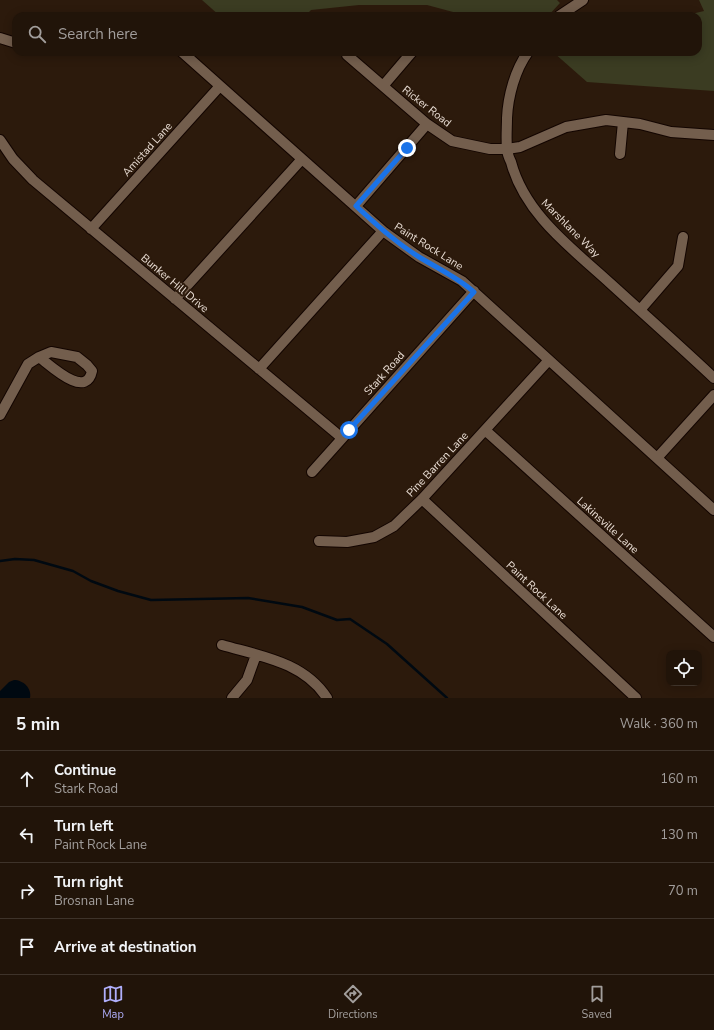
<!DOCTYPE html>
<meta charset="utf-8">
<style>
:root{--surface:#211409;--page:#291d12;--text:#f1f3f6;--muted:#a29e9c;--line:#3e332a;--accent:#afaefa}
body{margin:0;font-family:"Nunito Sans",sans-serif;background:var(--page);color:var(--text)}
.controls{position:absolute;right:12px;bottom:12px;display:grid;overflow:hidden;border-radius:8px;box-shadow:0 2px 10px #0003}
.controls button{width:36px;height:36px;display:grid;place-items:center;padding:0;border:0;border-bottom:1px solid var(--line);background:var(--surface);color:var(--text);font:20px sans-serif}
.stop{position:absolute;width:12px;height:12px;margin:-9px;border:3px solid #1a73e8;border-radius:50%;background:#fff}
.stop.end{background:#1a73e8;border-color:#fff;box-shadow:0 1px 4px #0008}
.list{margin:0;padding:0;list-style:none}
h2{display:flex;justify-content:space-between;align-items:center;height:52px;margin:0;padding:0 16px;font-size:17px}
h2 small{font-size:13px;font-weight:400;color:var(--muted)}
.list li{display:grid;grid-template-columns:26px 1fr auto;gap:12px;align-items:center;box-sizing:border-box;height:56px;padding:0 16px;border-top:1px solid var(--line)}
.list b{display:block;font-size:15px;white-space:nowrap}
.list p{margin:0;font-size:13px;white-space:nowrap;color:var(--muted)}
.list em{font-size:13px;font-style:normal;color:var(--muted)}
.icon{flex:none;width:22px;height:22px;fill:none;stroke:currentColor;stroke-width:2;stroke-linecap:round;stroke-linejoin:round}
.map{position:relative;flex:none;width:714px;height:698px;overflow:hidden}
.search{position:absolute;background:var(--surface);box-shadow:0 2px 10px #0003;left:12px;right:12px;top:12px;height:44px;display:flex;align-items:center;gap:10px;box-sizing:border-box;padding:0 14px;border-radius:12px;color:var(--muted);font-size:15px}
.sheet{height:276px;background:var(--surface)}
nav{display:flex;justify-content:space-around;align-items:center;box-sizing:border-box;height:56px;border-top:1px solid var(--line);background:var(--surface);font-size:11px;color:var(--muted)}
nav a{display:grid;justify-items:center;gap:2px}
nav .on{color:var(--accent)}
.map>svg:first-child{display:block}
.green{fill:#3b3c22}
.water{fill:#000911}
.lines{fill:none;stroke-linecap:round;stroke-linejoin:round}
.stream{stroke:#000911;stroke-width:2.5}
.minor-casing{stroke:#130500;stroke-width:12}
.minor{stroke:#735e4d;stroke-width:10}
.route{stroke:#1a73e8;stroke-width:5}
.labels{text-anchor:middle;stroke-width:4;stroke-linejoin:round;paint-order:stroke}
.street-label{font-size:11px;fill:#ebdfd6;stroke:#2c1a0c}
</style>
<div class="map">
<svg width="714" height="698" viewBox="0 0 714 698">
<rect width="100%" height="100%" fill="#2c1a0c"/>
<path class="green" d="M 202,0 L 557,0 L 560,3 L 548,16 L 468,16 L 427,5 L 359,5 L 311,10 L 305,16 L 220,16 Z
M 699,0 L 714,0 L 714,91 L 587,82 L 553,52 L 698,52 L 698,16 L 683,16 L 704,11 Z"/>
<path class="water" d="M 14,680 C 23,680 32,688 30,698 L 0,698 L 0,691 L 9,682 Z"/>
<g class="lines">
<path class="stream" d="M 0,561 L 15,559 L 34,560 L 73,571 L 91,581 L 118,591 L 151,600 L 248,598 L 302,607 L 337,620 L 350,619 L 387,644 L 447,698"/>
<defs>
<path id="minor" d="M 559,16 L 583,0
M 0,38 L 16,43
M 182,52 L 383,231 L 419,257 L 462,281 L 714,510
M 528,52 C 515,70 508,96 507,118 C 507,128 506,138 507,148 C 507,153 509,158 511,162 C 525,215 573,249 611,284 C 645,315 680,346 714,378
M 347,55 L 427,124 L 452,141 L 490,149 L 507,149 L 520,147 L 566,127 L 606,120 L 640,124 L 671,132 L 714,135
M 383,86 L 412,52
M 0,140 L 13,159 L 33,180 L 342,438
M 620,154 L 623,122
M 356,206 L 427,124
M 91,229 L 220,86
M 175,299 L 302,159
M 640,310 L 678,266 L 683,237
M 259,369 L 383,231
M 0,415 L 28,364 L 39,357 L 51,352 L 77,357 L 87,365 L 92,371 C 86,400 50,365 39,357
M 485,430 L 714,637
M 657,458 L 714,395
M 312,472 L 474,291
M 422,499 L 636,698
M 319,541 L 347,542 L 374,537 L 394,526 L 422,499 L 549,360
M 222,645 C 260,656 304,662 327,698
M 232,698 L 247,680 L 256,655"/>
</defs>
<use href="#minor" class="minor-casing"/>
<use href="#minor" class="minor"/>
</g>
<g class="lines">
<path class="route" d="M 349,430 L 474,292 C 457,277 437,268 419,257 C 395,242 376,224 356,206 L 407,148"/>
</g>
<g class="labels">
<g class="street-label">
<text transform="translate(427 106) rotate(38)" y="4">Ricker Road</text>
<text transform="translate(147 149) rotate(-48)" y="4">Amistad Lane</text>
<text transform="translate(571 228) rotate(45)" y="4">Marshlane Way</text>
<text transform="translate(429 246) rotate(32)" y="4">Paint Rock Lane</text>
<text transform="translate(175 283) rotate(40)" y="4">Bunker Hill Drive</text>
<text transform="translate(384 373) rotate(-48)" y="4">Stark Road</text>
<text transform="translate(437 464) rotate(-47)" y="4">Pine Barren Lane</text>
<text transform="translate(608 525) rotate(42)" y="4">Lakinsville Lane</text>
<text transform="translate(537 590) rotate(43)" y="4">Paint Rock Lane</text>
</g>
</g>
</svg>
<div class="controls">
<button><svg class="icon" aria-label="locate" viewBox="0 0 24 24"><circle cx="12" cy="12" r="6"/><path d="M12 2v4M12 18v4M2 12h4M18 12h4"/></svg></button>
</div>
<div class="stop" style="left:349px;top:430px"></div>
<div class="stop end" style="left:407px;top:148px"></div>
<div class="search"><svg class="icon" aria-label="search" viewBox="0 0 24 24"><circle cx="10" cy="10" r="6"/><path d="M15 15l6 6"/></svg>Search here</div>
</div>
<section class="sheet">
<h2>5 min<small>Walk · 360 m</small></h2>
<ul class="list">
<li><svg class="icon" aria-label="ahead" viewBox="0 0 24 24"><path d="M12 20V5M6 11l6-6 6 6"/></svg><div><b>Continue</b><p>Stark Road</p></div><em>160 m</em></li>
<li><svg class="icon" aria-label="left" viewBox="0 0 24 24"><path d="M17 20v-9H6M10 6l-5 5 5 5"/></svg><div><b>Turn left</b><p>Paint Rock Lane</p></div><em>130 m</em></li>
<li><svg class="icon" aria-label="right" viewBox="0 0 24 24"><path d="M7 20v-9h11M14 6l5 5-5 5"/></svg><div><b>Turn right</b><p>Brosnan Lane</p></div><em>70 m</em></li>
<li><svg class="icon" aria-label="arrive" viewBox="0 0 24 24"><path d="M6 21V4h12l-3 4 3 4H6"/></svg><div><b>Arrive at destination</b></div></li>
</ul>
</section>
<nav>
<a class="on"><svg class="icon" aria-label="map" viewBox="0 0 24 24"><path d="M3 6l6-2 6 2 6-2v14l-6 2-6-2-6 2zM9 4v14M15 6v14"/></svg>Map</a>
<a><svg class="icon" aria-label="directions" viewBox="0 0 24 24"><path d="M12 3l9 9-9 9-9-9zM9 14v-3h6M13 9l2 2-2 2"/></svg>Directions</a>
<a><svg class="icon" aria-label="saved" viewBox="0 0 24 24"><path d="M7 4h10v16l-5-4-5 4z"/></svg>Saved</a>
</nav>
